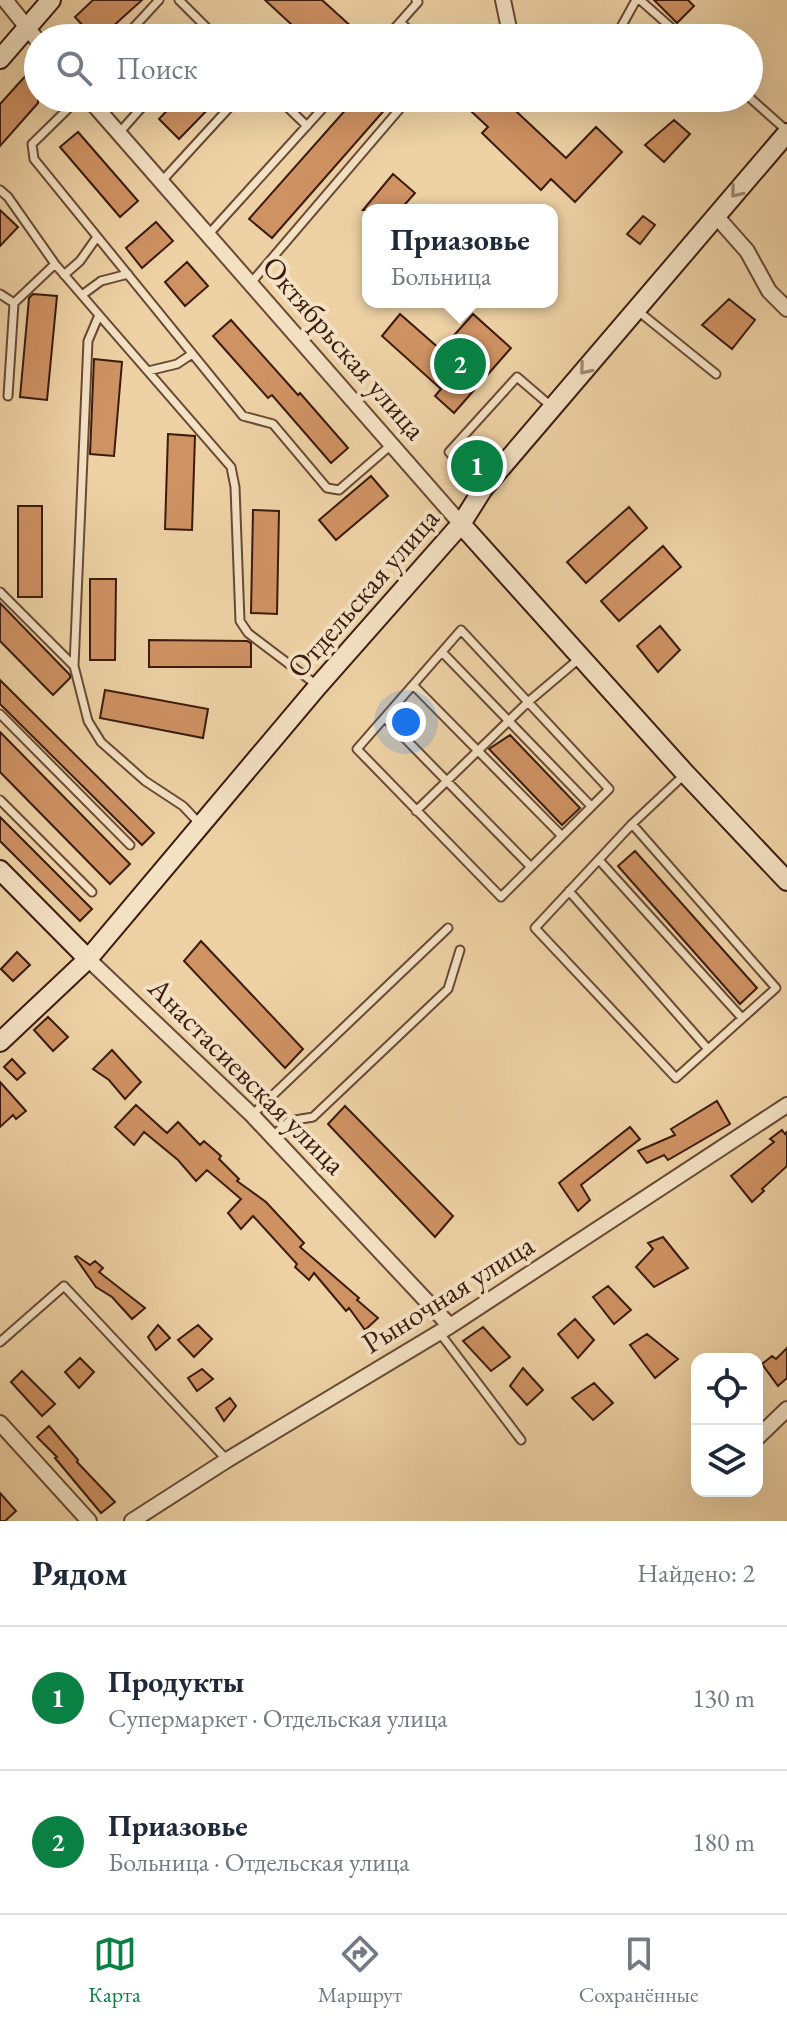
<!DOCTYPE html>
<html lang="ru">
<meta charset="utf-8">
<style>
:root{--surface:#fff;--page:#f2f2f3;--text:#1f2937;--muted:#747a83;--line:#e0e1e3;--accent:#0b8043}
body{margin:0;font-family:"EB Garamond",serif;background:var(--page);color:var(--text)}
.controls{position:absolute;right:24px;bottom:24px;display:grid;overflow:hidden;border-radius:16px;box-shadow:0 8px 32px #0002}
.controls button{width:72px;height:72px;display:grid;place-items:center;padding:0;border:0;border-bottom:2px solid var(--line);background:var(--surface);color:var(--text);font:40px sans-serif}
.you{position:absolute;left:406px;top:722px;width:28px;height:28px;margin:-20px;border:6px solid #fff;border-radius:50%;background:#1a73e8;box-shadow:0 0 0 12px #1a73e833}
.badge{display:grid;place-items:center;width:52px;height:52px;border-radius:50%;background:var(--accent);color:#fff;font-size:26px;font-weight:700}
.pin{position:absolute;translate:-50% -50%;border:4px solid #fff;box-shadow:0 2px 8px #0006}
.popup{position:absolute;left:362px;top:204px;width:196px;height:104px;box-sizing:border-box;display:grid;place-content:center;border-radius:16px;background:var(--surface);filter:drop-shadow(0 2px 6px #0005);font-size:26px;white-space:nowrap;color:var(--muted)}
.popup b{font-size:30px;color:var(--text)}
.popup::after{content:'';position:absolute;left:50%;top:100%;margin-left:-16px;border:16px solid transparent;border-top-color:var(--surface)}
.list{margin:0;padding:0;list-style:none}
h2{display:flex;justify-content:space-between;align-items:center;height:104px;margin:0;padding:0 32px;font-size:34px}
h2 small{font-size:26px;font-weight:400;color:var(--muted)}
.list li{display:grid;grid-template-columns:52px 1fr auto;gap:24px;align-items:center;box-sizing:border-box;height:144px;padding:0 32px;border-top:2px solid var(--line)}
.list b{display:block;font-size:30px;white-space:nowrap}
.list p{margin:0;font-size:26px;white-space:nowrap;color:var(--muted)}
.list em{font-size:26px;font-style:normal;color:var(--muted)}
.icon{flex:none;width:44px;height:44px;fill:none;stroke:currentColor;stroke-width:2;stroke-linecap:round;stroke-linejoin:round}
.map{position:relative;flex:none;width:787px;height:1521px;overflow:hidden}
.search{position:absolute;background:var(--surface);box-shadow:0 8px 32px #0002;left:24px;right:24px;top:24px;height:88px;display:flex;align-items:center;gap:20px;box-sizing:border-box;padding:0 28px;border-radius:44px;color:var(--muted);font-size:30px}
.sheet{height:392px;background:var(--surface)}
nav{display:flex;justify-content:space-around;align-items:center;box-sizing:border-box;height:112px;border-top:2px solid var(--line);background:var(--surface);font-size:22px;color:var(--muted)}
nav a{display:grid;justify-items:center;gap:4px}
nav .on{color:var(--accent)}
.map>svg:first-child{display:block}
.building{fill:#cf9263;stroke:#3b1b0e;stroke-width:2}
.lines{fill:none;stroke-linecap:round;stroke-linejoin:round}
.lane-casing{stroke:#684934;stroke-width:11}
.street-casing{stroke:#684934;stroke-width:18}
.secondary-casing{stroke:#3b1b0e;stroke-width:22}
.lane{stroke:#f4e2c4;stroke-width:7}
.street{stroke:#f4e2c4;stroke-width:14}
.secondary{stroke:#f4e2c4;stroke-width:18}
.oneway{stroke:#a18872}
.labels{text-anchor:middle;stroke-width:8;stroke-linejoin:round;paint-order:stroke}
.street-label{font-size:30px;fill:#3b1b0e;stroke:#f4e2c4}
</style>
<div class="map">
<svg width="787" height="1521" viewBox="0 0 787 1521">
<rect width="100%" height="100%" fill="#eed2a5"/>
<filter id="stains"><feTurbulence type="fractalNoise" baseFrequency=".0025" numOctaves="4"/><feColorMatrix values="0 0 0 0 .2 0 0 0 0 .09 0 0 0 0 .02 0 0 0 .5 -.17"/></filter>
<radialGradient id="worn" r=".72"><stop offset=".6" stop-color="#630" stop-opacity="0"/><stop offset="1" stop-color="#630" stop-opacity=".3"/></radialGradient>
<path class="building" d="M 93,0 L 142,0 L 100,38 L 94,38 L 75,17 Z
M 265,0 L 322,0 L 364,38 L 306,38 Z
M 654,0 L 688,0 L 694,6 L 677,23 Z
M 38,62 L 38,103 L 0,146 L 0,104 Z
M 179,98 L 219,98 L 179,139 L 159,119 Z
M 356,98 L 395,98 L 272,238 L 249,219 Z
M 457,98 L 502,98 L 566,158 L 596,127 L 622,152 L 575,202 L 551,179 L 541,190 L 482,133 L 488,127 Z
M 674,120 L 690,134 L 664,162 L 645,145 Z
M 78,132 L 138,201 L 120,217 L 60,147 Z
M 393,174 L 415,193 L 400,210 L 363,210 Z
M 0,210 L 18,227 L 0,246 Z
M 643,216 L 655,225 L 640,244 L 627,234 Z
M 156,222 L 173,241 L 142,268 L 126,248 Z
M 187,262 L 208,286 L 185,306 L 165,282 Z
M 33,294 L 57,296 L 47,400 L 20,397 L 29,298 Z
M 729,299 L 755,320 L 732,349 L 702,325 Z
M 400,314 L 441,350 L 473,314 L 511,348 L 454,413 L 435,396 L 441,389 L 382,336 Z
M 231,320 L 298,395 L 300,393 L 348,448 L 331,463 L 272,395 L 268,398 L 213,336 Z
M 94,359 L 122,362 L 114,456 L 90,454 Z
M 168,434 L 195,436 L 192,530 L 165,529 Z
M 371,476 L 388,496 L 336,540 L 319,520 Z
M 18,506 L 42,506 L 42,597 L 18,597 Z
M 629,507 L 647,528 L 586,583 L 567,562 Z
M 253,510 L 279,511 L 277,614 L 251,613 Z
M 663,546 L 681,567 L 619,621 L 601,601 Z
M 90,579 L 116,579 L 115,660 L 90,660 Z
M 0,603 L 70,675 L 70,678 L 53,695 L 0,641 Z
M 660,626 L 680,650 L 658,672 L 637,646 Z
M 149,640 L 247,641 L 251,643 L 251,667 L 149,667 Z
M 0,680 L 154,833 L 142,845 L 0,704 Z
M 105,690 L 208,709 L 203,738 L 100,718 Z
M 0,732 L 130,864 L 110,884 L 0,772 Z
M 510,735 L 580,808 L 562,825 L 489,749 Z
M 0,817 L 92,909 L 80,921 L 0,841 Z
M 635,851 L 757,988 L 740,1004 L 618,866 Z
M 201,941 L 303,1049 L 285,1068 L 184,961 Z
M 17,952 L 30,965 L 13,981 L 1,969 Z
M 48,1017 L 68,1037 L 53,1051 L 34,1030 Z
M 112,1050 L 141,1082 L 125,1099 L 109,1080 L 93,1069 Z
M 12,1059 L 25,1073 L 17,1080 L 4,1067 Z
M 0,1082 L 26,1111 L 16,1119 L 13,1115 L 0,1127 Z
M 717,1101 L 730,1124 L 668,1160 L 664,1155 L 647,1163 L 638,1151 L 675,1135 L 671,1129 Z
M 136,1105 L 167,1133 L 178,1122 L 200,1145 L 204,1141 L 221,1156 L 219,1159 L 239,1179 L 237,1181 L 266,1202 L 304,1243 L 300,1247 L 359,1298 L 357,1300 L 378,1318 L 365,1330 L 349,1308 L 346,1311 L 314,1273 L 309,1280 L 295,1267 L 297,1264 L 253,1216 L 241,1229 L 228,1213 L 241,1199 L 207,1170 L 196,1181 L 178,1160 L 144,1132 L 134,1145 L 115,1127 Z
M 345,1106 L 453,1216 L 435,1237 L 328,1124 Z
M 630,1127 L 640,1139 L 581,1185 L 590,1200 L 578,1211 L 559,1183 Z
M 782,1130 L 785,1134 L 787,1132 L 787,1166 L 762,1189 L 764,1191 L 752,1202 L 731,1176 L 774,1142 L 770,1139 Z
M 663,1237 L 688,1268 L 654,1287 L 636,1267 L 653,1249 L 648,1243 Z
M 77,1256 L 90,1265 L 95,1261 L 103,1268 L 99,1272 L 145,1308 L 132,1319 L 112,1297 L 96,1287 L 75,1257 Z
M 608,1286 L 631,1310 L 614,1324 L 593,1297 Z
M 575,1319 L 594,1340 L 578,1358 L 558,1334 Z
M 158,1325 L 170,1338 L 156,1350 L 148,1337 Z
M 198,1325 L 212,1339 L 194,1357 L 178,1340 Z
M 483,1327 L 510,1357 L 491,1371 L 463,1341 Z
M 647,1334 L 678,1359 L 655,1378 L 630,1345 Z
M 787,1348 L 787,1378 L 778,1386 L 762,1364 L 772,1356 L 776,1359 Z
M 80,1358 L 94,1372 L 79,1388 L 65,1372 Z
M 523,1368 L 543,1390 L 527,1405 L 510,1386 Z
M 202,1369 L 213,1379 L 197,1391 L 188,1378 Z
M 22,1371 L 55,1404 L 42,1416 L 11,1382 Z
M 594,1383 L 613,1403 L 593,1420 L 572,1398 Z
M 230,1398 L 236,1406 L 224,1421 L 216,1408 Z
M 49,1426 L 78,1460 L 77,1462 L 115,1502 L 101,1513 L 55,1458 L 57,1457 L 37,1437 Z
M 0,1493 L 16,1511 L 5,1521 L 0,1521 Z"/>
<g class="lines">
<defs>
<path id="lane" d="M 179,0 L 217,38
M 640,0 L 683,38
M 400,22 L 418,38
M 124,38 L 159,0
M 386,38 L 418,2 L 416,0
M 615,38 L 636,0
M 749,97 L 786,130
M 79,98 L 32,144 L 34,159 L 243,416 L 273,424 L 327,488 L 339,490 L 391,445
M 278,98 L 307,126
M 119,133 L 150,98
M 161,182 L 238,98
M 0,190 L 8,197 L 55,264 L 14,303 L 0,294
M 208,235 L 332,98
M 55,264 L 99,315 L 88,341 L 74,666
M 64,275 L 80,261 L 97,237
M 250,284 L 409,98
M 82,295 L 101,281 L 128,274
M 638,311 L 716,374
M 99,315 L 231,467 L 235,487 L 240,621 L 248,633 L 318,686
M 148,371 L 177,364 L 192,354
M 8,396 L 14,303
M 482,487 L 449,452 L 517,377 L 552,407
M 0,592 L 74,666 L 88,721 L 101,742 L 145,781 L 183,806 L 199,823
M 461,630 L 609,789 L 501,897 L 357,749 Z
M 442,652 L 591,806
M 413,685 L 562,836
M 0,714 L 130,845
M 385,718 L 531,867
M 0,800 L 92,892
M 416,811 L 528,702 L 580,658
M 632,824 L 776,988 L 676,1078 L 535,928 L 632,824 L 684,775
M 599,860 L 742,1018
M 569,891 L 708,1049
M 252,1115 L 448,928
M 273,1136 L 289,1121 L 313,1117 L 448,989 L 460,950
M 439,1332 L 521,1440
M 0,1342 L 64,1286 L 227,1460"/>
<path id="street" d="M 5,0 L 38,41
M 503,0 L 511,38
M 88,98 L 461,524
M 716,216 L 747,251 L 769,291 L 787,309
M 88,959 L 252,1115 L 450,1326
M 0,1423 L 89,1521
M 757,1438 L 787,1409
M 132,1521 L 227,1460 L 450,1326 L 787,1105"/>
<path id="secondary" d="M 0,59 L 51,0
M 461,524 L 685,773 L 787,881
M 0,870 L 88,959
M 0,1042 L 88,959 L 318,686 L 461,524 L 483,489 L 787,133"/>
</defs>
<use href="#lane" class="lane-casing"/>
<use href="#street" class="street-casing"/>
<use href="#secondary" class="secondary-casing"/>
<use href="#lane" class="lane"/>
<use href="#street" class="street"/>
<use href="#secondary" class="secondary"/>
</g>
<defs><path id="oneway-chevron" d="M-2-3.5L2.5 0L-2 3.5" fill="none" stroke-width="1.6" stroke-linecap="round" stroke-linejoin="round" transform="scale(2)"/></defs>
<g class="oneway">
<use href="#oneway-chevron" transform="translate(736 192) rotate(130)"/>
<use href="#oneway-chevron" transform="translate(585 369) rotate(130)"/>
</g>
<g class="labels">
<g class="street-label">
<text transform="translate(344 348) rotate(49)" y="10">Октябрьская улица</text>
<text transform="translate(363 593) rotate(-49)" y="10">Отдельская улица</text>
<text transform="translate(247 1076) rotate(45)" y="10">Анастасиевская улица</text>
<text transform="translate(448 1294) rotate(-32)" y="10">Рыночная улица</text>
</g>
</g>
<rect width="100%" height="100%" filter="url(#stains)"/>
<rect width="100%" height="100%" fill="url(#worn)"/>
</svg>
<div class="controls">
<button><svg class="icon" aria-label="locate" viewBox="0 0 24 24"><circle cx="12" cy="12" r="6"/><path d="M12 2v4M12 18v4M2 12h4M18 12h4"/></svg></button>
<button><svg class="icon" aria-label="layers" viewBox="0 0 24 24"><path d="M12 4l9 5-9 5-9-5zM3 14l9 5 9-5"/></svg></button>
</div>
<div class="you"></div>
<div class="pin badge" style="left:477px;top:466px">1</div>
<div class="pin badge" style="left:460px;top:364px">2</div>
<div class="popup"><b>Приазовье</b>Больница</div>
<div class="search"><svg class="icon" aria-label="search" viewBox="0 0 24 24"><circle cx="10" cy="10" r="6"/><path d="M15 15l6 6"/></svg>Поиск</div>
</div>
<section class="sheet">
<h2>Рядом<small>Найдено: 2</small></h2>
<ul class="list">
<li><span class="badge">1</span><div><b>Продукты</b><p>Супермаркет · Отдельская улица</p></div><em>130 m</em></li>
<li><span class="badge">2</span><div><b>Приазовье</b><p>Больница · Отдельская улица</p></div><em>180 m</em></li>
</ul>
</section>
<nav>
<a class="on"><svg class="icon" aria-label="map" viewBox="0 0 24 24"><path d="M3 6l6-2 6 2 6-2v14l-6 2-6-2-6 2zM9 4v14M15 6v14"/></svg>Карта</a>
<a><svg class="icon" aria-label="directions" viewBox="0 0 24 24"><path d="M12 3l9 9-9 9-9-9zM9 14v-3h6M13 9l2 2-2 2"/></svg>Маршрут</a>
<a><svg class="icon" aria-label="saved" viewBox="0 0 24 24"><path d="M7 4h10v16l-5-4-5 4z"/></svg>Сохранённые</a>
</nav>
